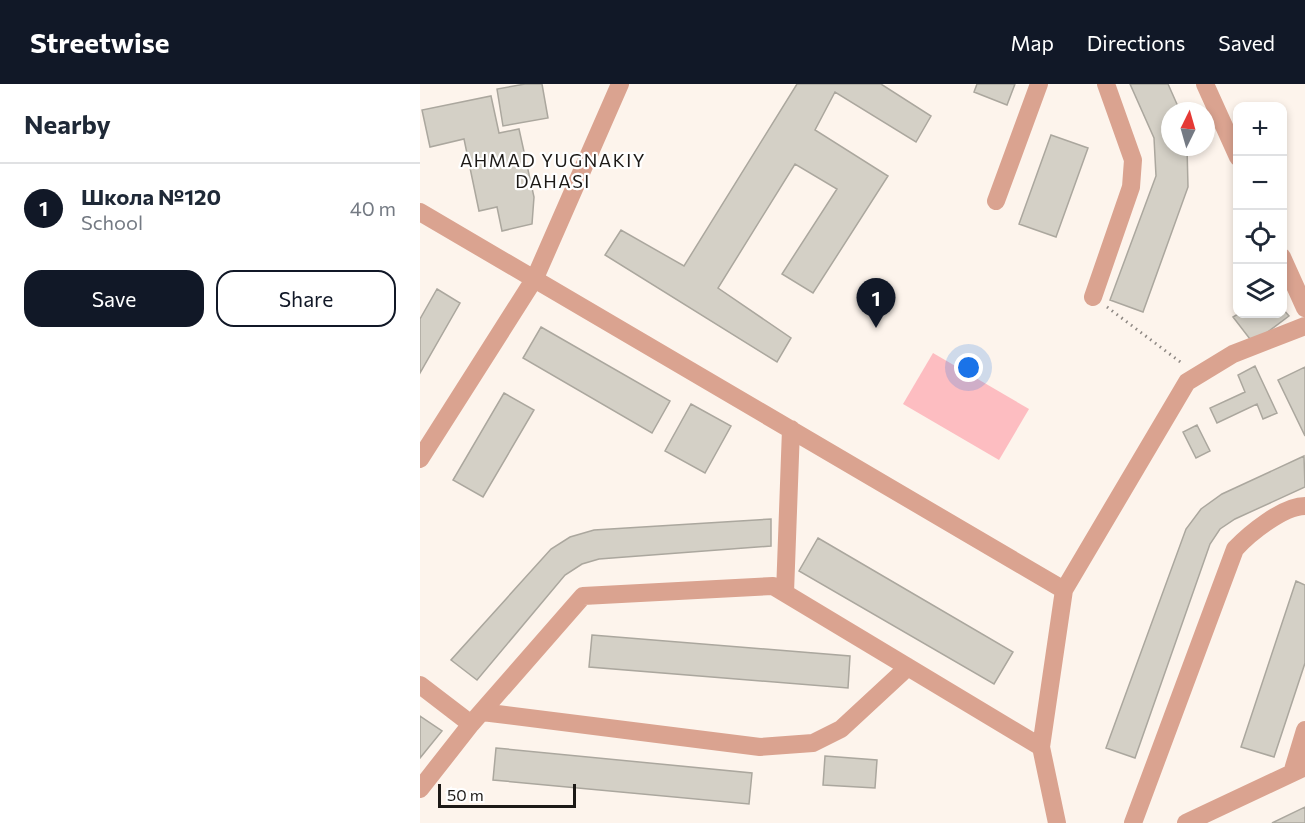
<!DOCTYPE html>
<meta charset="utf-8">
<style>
:root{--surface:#fff;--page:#f6f6f7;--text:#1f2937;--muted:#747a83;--line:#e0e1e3;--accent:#111827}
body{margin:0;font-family:Commissioner,sans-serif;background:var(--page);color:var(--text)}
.controls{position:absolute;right:18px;top:18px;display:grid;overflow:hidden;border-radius:12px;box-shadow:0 3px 9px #0003}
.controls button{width:54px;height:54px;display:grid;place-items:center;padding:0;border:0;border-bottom:2px solid var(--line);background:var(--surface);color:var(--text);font:30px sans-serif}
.compass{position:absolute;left:741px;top:18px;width:54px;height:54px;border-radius:50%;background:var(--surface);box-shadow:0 3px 9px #0003;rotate:5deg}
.scale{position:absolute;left:18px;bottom:15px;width:138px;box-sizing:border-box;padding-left:6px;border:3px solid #1c1916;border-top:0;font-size:16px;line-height:21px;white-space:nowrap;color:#1c1916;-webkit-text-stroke:4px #fff;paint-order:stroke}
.you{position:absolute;left:549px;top:284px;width:21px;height:21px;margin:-15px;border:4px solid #fff;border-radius:50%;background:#1a73e8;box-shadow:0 0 0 9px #1a73e833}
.badge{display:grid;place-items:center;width:39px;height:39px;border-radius:50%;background:var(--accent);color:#fff;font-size:20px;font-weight:700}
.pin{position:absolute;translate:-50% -50px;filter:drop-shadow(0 2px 3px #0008)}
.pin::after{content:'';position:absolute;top:32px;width:21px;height:18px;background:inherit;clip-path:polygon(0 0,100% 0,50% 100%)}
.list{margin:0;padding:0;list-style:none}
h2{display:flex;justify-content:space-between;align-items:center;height:78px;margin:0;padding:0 24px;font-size:26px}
h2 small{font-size:20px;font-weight:400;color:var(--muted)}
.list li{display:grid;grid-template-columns:39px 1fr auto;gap:18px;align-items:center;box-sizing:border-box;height:90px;padding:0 24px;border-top:2px solid var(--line)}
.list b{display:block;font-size:22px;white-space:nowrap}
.list p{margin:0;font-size:20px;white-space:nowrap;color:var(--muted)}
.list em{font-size:20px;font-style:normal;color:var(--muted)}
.actions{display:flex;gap:12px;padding:18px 24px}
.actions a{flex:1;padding:14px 0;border:2px solid var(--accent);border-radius:18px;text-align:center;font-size:21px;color:var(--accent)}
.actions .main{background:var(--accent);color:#fff}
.icon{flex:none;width:33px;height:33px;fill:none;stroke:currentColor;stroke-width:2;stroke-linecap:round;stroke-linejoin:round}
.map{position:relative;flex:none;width:885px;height:739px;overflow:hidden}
header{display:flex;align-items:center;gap:36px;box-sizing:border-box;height:84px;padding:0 30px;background:var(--accent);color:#fff}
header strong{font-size:28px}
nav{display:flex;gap:33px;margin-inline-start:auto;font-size:21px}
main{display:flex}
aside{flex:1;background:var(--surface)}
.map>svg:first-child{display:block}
.green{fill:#fdbdc1}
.building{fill:#d4d0c6;stroke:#aba79e;stroke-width:1.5}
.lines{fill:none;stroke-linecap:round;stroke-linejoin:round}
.path{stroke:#8d8782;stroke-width:3;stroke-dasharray:1.5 4.5;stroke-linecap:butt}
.minor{stroke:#daa390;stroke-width:18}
.labels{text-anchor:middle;stroke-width:4.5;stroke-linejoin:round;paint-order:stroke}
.neighbourhood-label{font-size:18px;letter-spacing:1.5px;fill:#1c1916;stroke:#fff}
</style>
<header>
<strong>Streetwise</strong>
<nav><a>Map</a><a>Directions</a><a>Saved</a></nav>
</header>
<main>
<aside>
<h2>Nearby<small></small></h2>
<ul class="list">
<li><span class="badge">1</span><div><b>Школа №120</b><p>School</p></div><em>40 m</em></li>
</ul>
<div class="actions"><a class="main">Save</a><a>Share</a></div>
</aside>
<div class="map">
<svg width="885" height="739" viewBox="0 0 885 739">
<rect width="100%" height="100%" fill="#fdf4ec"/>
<path class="green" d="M 513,269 L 609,325 L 579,376 L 483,320 Z"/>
<path class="building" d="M 105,0 L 122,0 L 128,34 L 83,42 L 77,5 Z
M 377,0 L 461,0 L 511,32 L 496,58 L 415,8 L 395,46 L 468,92 L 393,209 L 362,190 L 417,105 L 375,80 L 298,204 L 371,254 L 357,278 L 185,171 L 201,146 L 264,182 Z
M 557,0 L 595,0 L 587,21 L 554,8 Z
M 710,0 L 748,0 L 760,27 L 750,27 L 750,63 L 767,63 L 768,103 L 723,228 L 690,216 L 736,92 L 734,54 Z
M 71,12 L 79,49 L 99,45 L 114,113 L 112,140 L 82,147 L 77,123 L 59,127 L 44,55 L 10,63 L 2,26 Z
M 631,51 L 668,64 L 636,153 L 599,140 Z
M 17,205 L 40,219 L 0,289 L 0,235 Z
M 862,224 L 869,232 L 833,259 L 813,233 L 818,230 L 862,230 Z
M 121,243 L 250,317 L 232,349 L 103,274 Z
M 835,282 L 857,329 L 843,335 L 837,320 L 797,339 L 790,324 L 825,308 L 818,291 Z
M 885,283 L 885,352 L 858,296 Z
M 84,309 L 114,326 L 63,413 L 33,396 Z
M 271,320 L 311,342 L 285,389 L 245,367 Z
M 777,341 L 790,367 L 776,374 L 763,348 Z
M 884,372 L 885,403 L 815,435 L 800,445 L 790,460 L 715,674 L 686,664 L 766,445 L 781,425 L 802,410 Z
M 351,435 L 351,462 L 179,475 L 162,480 L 145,491 L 57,596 L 31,576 L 131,465 L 150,453 L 174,446 Z
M 398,454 L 593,568 L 574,600 L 379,487 Z
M 876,497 L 885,501 L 885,579 L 854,673 L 821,663 Z
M 172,551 L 430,572 L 428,604 L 169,583 Z
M 0,632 L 22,647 L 0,674 Z
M 76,664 L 332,689 L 329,720 L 73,696 Z
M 405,672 L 457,676 L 455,704 L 403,701 Z
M 885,723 L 885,739 L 852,739 Z"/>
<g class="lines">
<path class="path" d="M 687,223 L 763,280"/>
<path class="minor" d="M 785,0 L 818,73
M 576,117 L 619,0
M 0,128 L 644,506
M 862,173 L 885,224
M 673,213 L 711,103 L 713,76 L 686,0
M 0,375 L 115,194 L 200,0
M 365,509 L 371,345
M 0,601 L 51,640
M 62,628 L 340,663 L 393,659 L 421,645 L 488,583
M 621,663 L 644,506 L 767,298 L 813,270 L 885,242
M 872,689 L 885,646
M 0,705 L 51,640 L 163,512 L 353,502 L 621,663 L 637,739
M 713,739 L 815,465 C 829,450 863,422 885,422
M 766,739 L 885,683"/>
</g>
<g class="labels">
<g class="neighbourhood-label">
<text x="133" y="83">AHMAD YUGNAKIY<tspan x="133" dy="21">DAHASI</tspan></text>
</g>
</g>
</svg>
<div class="controls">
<button>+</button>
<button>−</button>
<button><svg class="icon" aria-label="locate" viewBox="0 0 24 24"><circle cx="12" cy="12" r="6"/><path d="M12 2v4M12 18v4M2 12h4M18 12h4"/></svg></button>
<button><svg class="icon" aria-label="layers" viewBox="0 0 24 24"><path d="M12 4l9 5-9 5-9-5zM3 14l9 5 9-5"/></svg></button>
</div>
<svg class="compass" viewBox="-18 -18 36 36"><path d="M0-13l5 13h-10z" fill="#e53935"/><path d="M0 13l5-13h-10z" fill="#747a83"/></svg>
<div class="scale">50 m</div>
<div class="you"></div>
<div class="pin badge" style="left:456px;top:244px">1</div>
</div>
</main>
